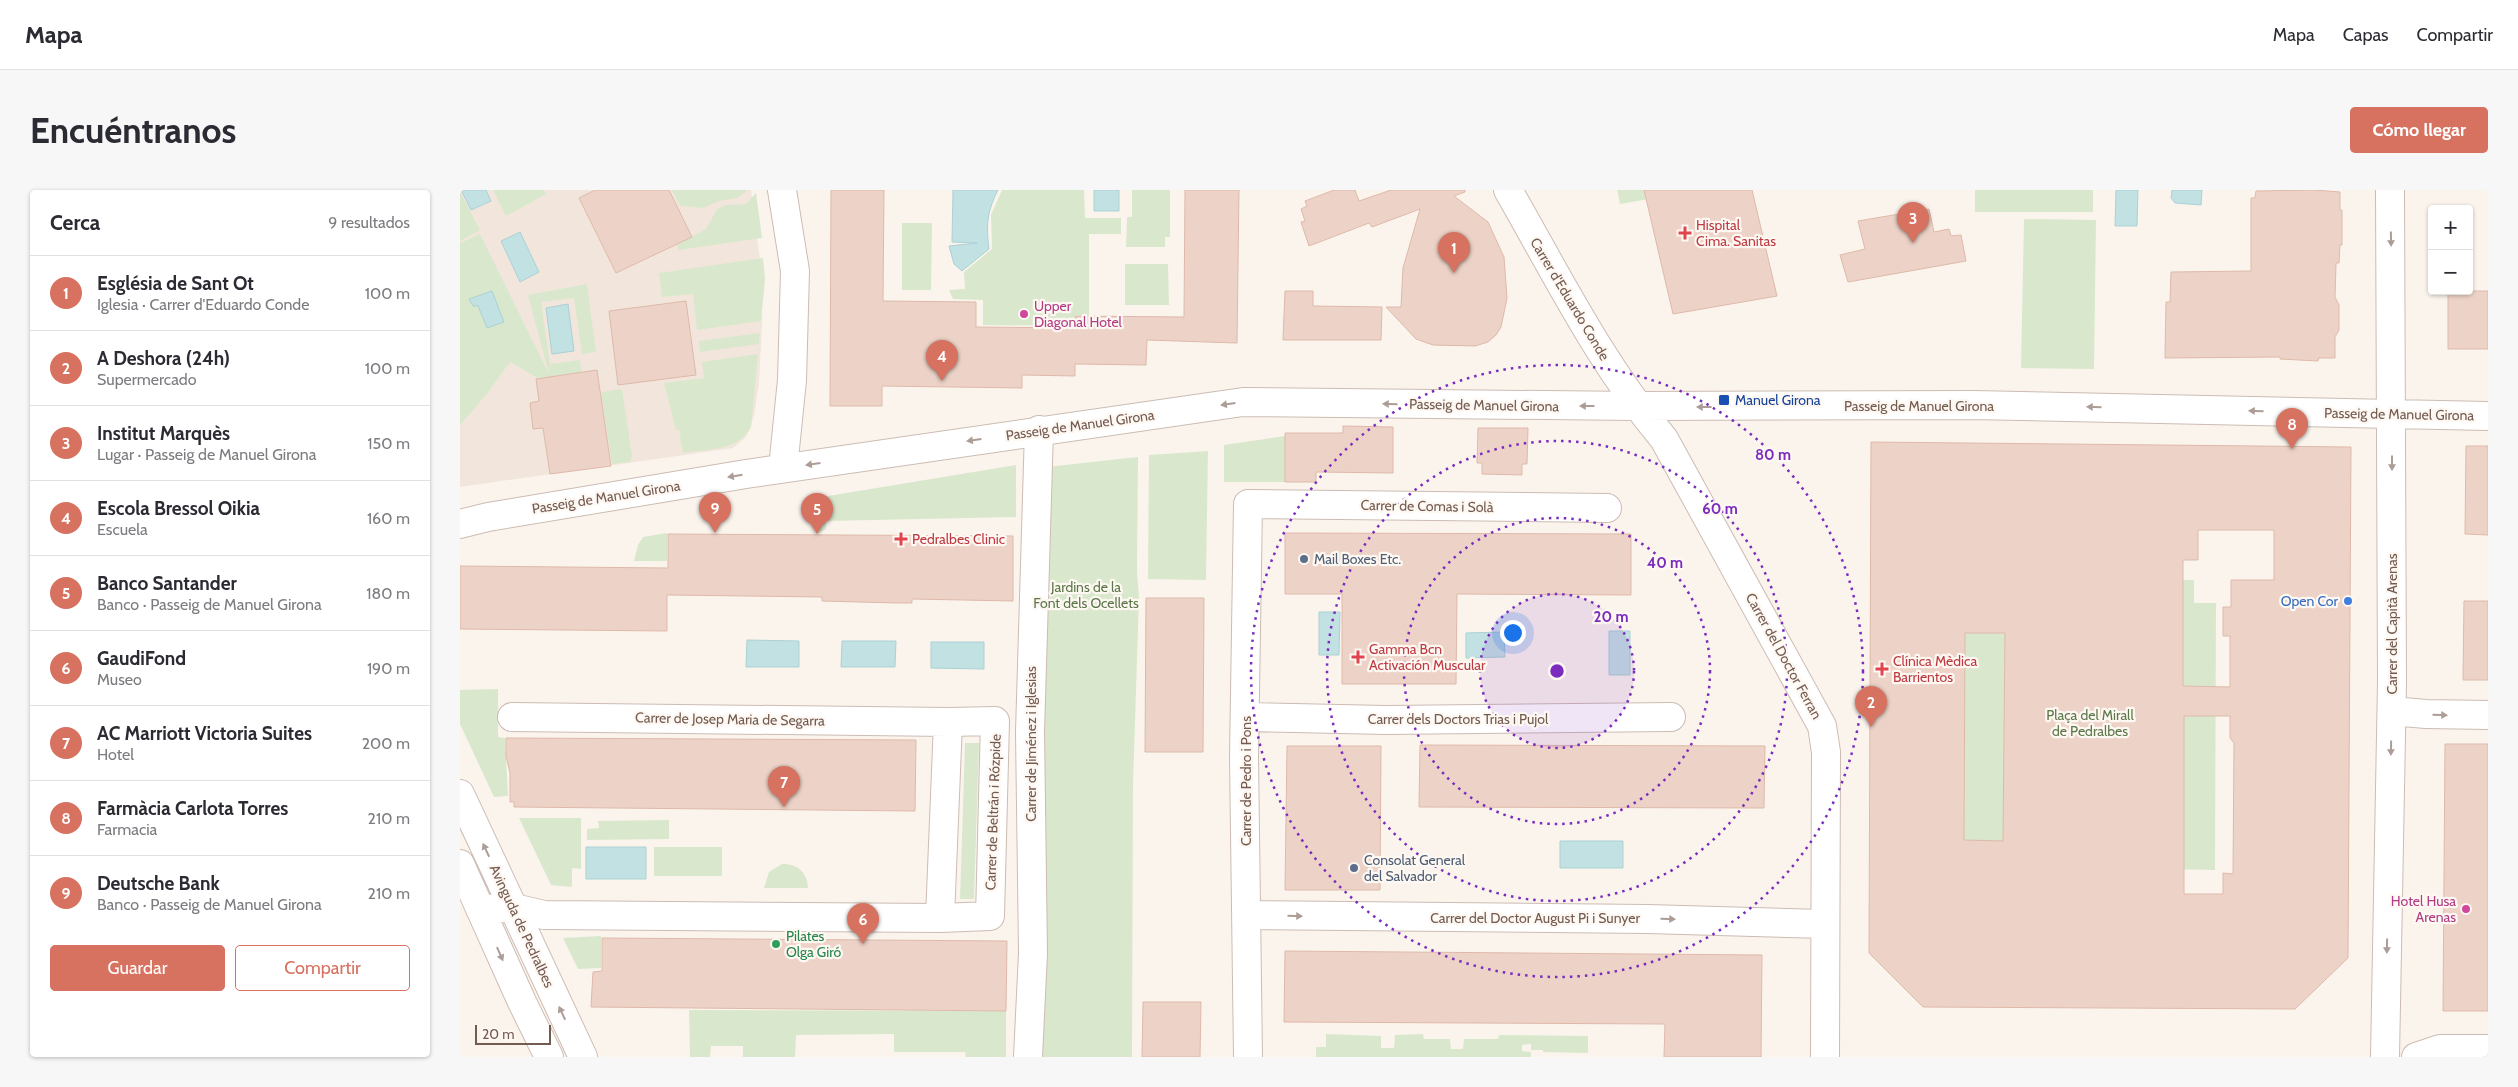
<!DOCTYPE html>
<html lang="es">
<meta charset="utf-8">
<style>
:root{--surface:#fff;--page:#f7f7f7;--text:#2b2b33;--muted:#7c7c81;--line:#e1e1e2;--accent:#d77160}
body{margin:0;font-family:Cabin,sans-serif;background:var(--page);color:var(--text)}
.controls{position:absolute;right:15px;top:15px;display:grid;overflow:hidden;border-radius:5px;box-shadow:0 1px 4px #0004}
.controls button{width:45px;height:45px;display:grid;place-items:center;padding:0;border:0;border-bottom:1px solid var(--line);background:var(--surface);color:var(--text);font:25px sans-serif}
.scale{position:absolute;left:15px;bottom:12px;width:76px;box-sizing:border-box;padding-left:5px;border:2px solid #745b51;border-top:0;font-size:14px;line-height:18px;white-space:nowrap;color:#745b51;-webkit-text-stroke:4px #fef8f3;paint-order:stroke}
.you{position:absolute;left:1052px;top:442px;width:18px;height:18px;margin:-12px;border:4px solid #fff;border-radius:50%;background:#1a73e8;box-shadow:0 0 0 8px #1a73e833}
.badge{display:grid;place-items:center;width:32px;height:32px;border-radius:50%;background:var(--accent);color:#fff;font-size:16px;font-weight:700}
.pin{position:absolute;translate:-50% -41px;filter:drop-shadow(0 1px 2px #0008)}
.pin::after{content:'';position:absolute;top:26px;width:18px;height:15px;background:inherit;clip-path:polygon(0 0,100% 0,50% 100%)}
.list{margin:0;padding:0;list-style:none}
h2{display:flex;justify-content:space-between;align-items:center;height:65px;margin:0;padding:0 20px;font-size:21px}
h2 small{font-size:16px;font-weight:400;color:var(--muted)}
.list li{display:grid;grid-template-columns:32px 1fr auto;gap:15px;align-items:center;box-sizing:border-box;height:75px;padding:0 20px;border-top:1px solid var(--line)}
.list b{display:block;font-size:19px;white-space:nowrap}
.list p{margin:0;font-size:16px;white-space:nowrap;color:var(--muted)}
.list em{font-size:16px;font-style:normal;color:var(--muted)}
.actions{display:flex;gap:10px;padding:15px 20px}
.actions a{flex:1;padding:11px 0;border:1px solid var(--accent);border-radius:5px;text-align:center;font-size:18px;color:var(--accent)}
.actions .main{background:var(--accent);color:#fff}
.map{position:relative;flex:none;width:2028px;height:867px;overflow:hidden;border-radius:5px}
header{display:flex;align-items:center;gap:30px;box-sizing:border-box;height:70px;padding:0 25px;background:var(--surface);border-bottom:1px solid var(--line)}
header strong{font-size:24px}
nav{display:flex;gap:28px;margin-inline-start:auto;font-size:18px}
.intro{display:flex;align-items:center;justify-content:space-between;box-sizing:border-box;height:120px;padding:0 30px}
h1{margin:0;font-size:35px}
.button{padding:12px 22px;border-radius:5px;background:var(--accent);color:#fff;font-size:18px;font-weight:700}
main{display:flex;gap:30px;padding:0 30px}
aside{flex:1;background:var(--surface);border-radius:5px;box-shadow:0 1px 4px #0004}
.map>svg:first-child{display:block}
.residential{fill:#f2e6dc}
.green{fill:#d9e8cc}
.water{fill:#c2e1e3;stroke:#aad1d4}
.building{fill:#edd3c7;stroke:#deb9a9;fill-rule:evenodd}
.lines{fill:none;stroke-linecap:round;stroke-linejoin:round}
.minor-casing{stroke:#ccbcb3;stroke-width:30}
.minor{stroke:#fff;stroke-width:28}
.oneway{fill:#ac9d97}
.ring{fill:none;stroke:#7b2cbf;stroke-width:2.5;stroke-dasharray:2.5 5}
.health-dot{fill:#e0444e;stroke:#fef8f3;stroke-width:2}
.hotel-dot{fill:#d1479c;stroke:#fef8f3;stroke-width:2}
.transit-dot{fill:#1a4fb4;stroke:#fef8f3;stroke-width:2}
.service-dot{fill:#5c6f8a;stroke:#fef8f3;stroke-width:2}
.shop-dot{fill:#3f7fe0;stroke:#fef8f3;stroke-width:2}
.leisure-dot{fill:#2e9e5b;stroke:#fef8f3;stroke-width:2}
.labels{text-anchor:middle;stroke-width:4.5;stroke-linejoin:round;paint-order:stroke}
.health-label{font-size:14px;fill:#be3a42;stroke:#fef8f3;text-anchor:start}
.street-label{font-size:14px;fill:#745b51;stroke:#fef8f3}
.hotel-label{font-size:14px;fill:#b23c85;stroke:#fef8f3;text-anchor:start}
.transit-label{font-size:14px;fill:#164399;stroke:#fef8f3;text-anchor:start}
.service-label{font-size:14px;fill:#4e5e75;stroke:#fef8f3;text-anchor:start}
.park-label{font-size:14px;fill:#5c784a;stroke:#fef8f3}
.shop-label{font-size:14px;fill:#366cbe;stroke:#fef8f3;text-anchor:end}
.leisure-label{font-size:14px;fill:#27864d;stroke:#fef8f3;text-anchor:start}
.centre{fill:#7b2cbf;stroke:#fef8f3;stroke-width:2.5}
.ring-label{font-size:15px;text-anchor:middle;font-weight:bold;fill:#7b2cbf;stroke:#fef8f3;stroke-width:4.5;stroke-linejoin:round;paint-order:stroke}
</style>
<header>
<strong>Mapa</strong>
<nav><a>Mapa</a><a>Capas</a><a>Compartir</a></nav>
</header>
<div class="intro"><h1>Encuéntranos</h1><a class="button">Cómo llegar</a></div>
<main>
<aside>
<h2>Cerca<small>9 resultados</small></h2>
<ul class="list">
<li><span class="badge">1</span><div><b>Església de Sant Ot</b><p>Iglesia · Carrer d'Eduardo Conde</p></div><em>100 m</em></li>
<li><span class="badge">2</span><div><b>A Deshora (24h)</b><p>Supermercado</p></div><em>100 m</em></li>
<li><span class="badge">3</span><div><b>Institut Marquès</b><p>Lugar · Passeig de Manuel Girona</p></div><em>150 m</em></li>
<li><span class="badge">4</span><div><b>Escola Bressol Oikia</b><p>Escuela</p></div><em>160 m</em></li>
<li><span class="badge">5</span><div><b>Banco Santander</b><p>Banco · Passeig de Manuel Girona</p></div><em>180 m</em></li>
<li><span class="badge">6</span><div><b>GaudiFond</b><p>Museo</p></div><em>190 m</em></li>
<li><span class="badge">7</span><div><b>AC Marriott Victoria Suites</b><p>Hotel</p></div><em>200 m</em></li>
<li><span class="badge">8</span><div><b>Farmàcia Carlota Torres</b><p>Farmacia</p></div><em>210 m</em></li>
<li><span class="badge">9</span><div><b>Deutsche Bank</b><p>Banco · Passeig de Manuel Girona</p></div><em>210 m</em></li>
</ul>
<div class="actions"><a class="main">Guardar</a><a>Compartir</a></div>
</aside>
<div class="map">
<svg width="2028" height="867" viewBox="0 0 2028 867">
<rect width="100%" height="100%" fill="#fbf4ed"/>
<path class="residential" d="M 0,0 L 291,0 L 301,78 L 302,135 L 299,193 L 294,226 L 286,247 L 273,258 L 0,297 Z"/>
<path class="green" d="M 33,0 L 84,0 L 86,4 L 46,26 Z
M 212,0 L 288,0 L 277,8 L 259,11 L 243,18 L 220,16 Z
M 542,0 L 624,0 L 625,28 L 661,28 L 661,44 L 629,44 L 629,125 L 616,125 L 615,136 L 523,135 L 523,110 L 493,109 L 489,100 L 505,99 L 504,82 L 532,59 L 531,25 Z
M 672,0 L 710,0 L 710,47 L 705,47 L 705,57 L 666,57 L 667,27 L 672,27 Z
M 1157,0 L 1240,0 L 1160,14 Z
M 1515,0 L 1633,0 L 1633,22 L 1515,22 Z
M 0,2 L 20,40 L 0,51 Z
M 296,3 L 302,48 L 219,60 L 217,55 L 246,39 L 257,19 L 266,15 L 286,14 Z
M 1564,29 L 1636,30 L 1634,179 L 1561,178 Z
M 442,33 L 472,33 L 471,100 L 442,100 Z
M 20,44 L 89,184 L 68,105 L 127,94 L 136,162 L 122,164 L 114,108 L 81,112 L 90,174 L 120,170 L 122,183 L 78,188 L 50,172 L 26,205 L 0,235 L 0,53 Z
M 303,68 L 305,89 L 301,131 L 237,140 L 233,104 L 202,107 L 199,83 Z
M 665,74 L 708,74 L 709,115 L 665,115 Z
M 300,143 L 299,154 L 240,162 L 239,151 Z
M 298,164 L 291,237 C 279,261 248,259 223,263 L 219,240 L 216,240 L 204,193 L 244,188 L 242,172 Z
M 162,199 L 172,266 L 170,272 L 152,274 L 141,202 Z
M 825,246 L 825,292 L 764,292 L 764,255 Z
M 748,261 L 746,390 L 688,389 L 689,265 Z
M 678,267 L 677,381 L 679,407 L 673,595 L 672,867 L 568,867 L 577,278 Z
M 556,275 L 556,327 L 366,331 L 366,339 L 357,344 L 362,307 Z
M 207,343 L 207,371 L 174,371 L 178,355 L 183,347 Z
M 1410,388 L 1734,390 L 1734,413 L 1756,413 L 1755,680 L 1410,674 L 1410,624 L 1504,625 L 1505,443 L 1410,443 Z
M 38,499 L 38,547 L 45,548 L 48,606 L 34,607 L 0,534 L 0,500 Z
M 505,553 L 519,553 L 514,709 L 500,709 Z
M 59,628 L 121,628 L 121,679 L 112,678 L 112,697 L 91,695 Z
M 209,630 L 209,649 L 127,650 L 127,639 L 139,638 L 138,631 Z
M 194,657 L 262,657 L 262,686 L 194,686 Z
M 322,674 C 337,673 348,683 348,698 L 304,698 L 309,682 Z
M 141,746 L 141,778 L 118,779 L 103,748 Z
M 229,820 L 546,821 L 546,867 L 506,867 L 505,862 L 434,862 L 434,844 L 336,845 L 335,867 L 283,867 L 283,856 L 251,856 L 250,867 L 230,867 Z
M 866,844 L 921,846 L 921,858 L 934,858 L 935,845 L 963,844 L 964,849 L 990,849 L 991,859 L 1003,859 L 1004,849 L 1038,849 L 1039,845 L 1128,846 L 1128,863 L 1083,862 L 1083,860 L 1071,860 L 1071,854 L 1062,855 L 1062,861 L 1071,862 L 1071,867 L 856,867 L 856,857 L 866,857 Z"/>
<path class="water" d="M 1,0 L 26,0 L 31,11 L 11,20 Z
M 493,0 L 538,0 C 527,22 526,34 529,59 L 502,81 L 494,74 L 489,56 L 517,53 L 492,52 Z
M 634,0 L 659,0 L 659,21 L 634,21 Z
M 1656,0 L 1678,0 L 1677,36 L 1655,36 Z
M 1712,0 L 1742,0 L 1741,15 L 1715,13 L 1711,8 Z
M 60,42 L 79,82 L 60,92 L 41,51 Z
M 32,101 L 44,132 L 27,138 L 18,116 L 13,116 L 9,109 Z
M 108,114 L 114,161 L 92,164 L 86,118 Z
M 859,422 L 880,422 L 879,465 L 859,465 Z
M 1149,441 L 1170,441 L 1170,485 L 1149,485 Z
M 1044,442 L 1045,467 L 1006,468 L 1006,443 Z
M 287,450 L 339,451 L 339,477 L 286,477 Z
M 382,451 L 436,451 L 435,477 L 381,477 Z
M 471,452 L 524,452 L 524,479 L 471,478 Z
M 1100,651 L 1163,651 L 1163,678 L 1100,678 Z
M 126,657 L 186,657 L 186,689 L 126,689 Z"/>
<path class="building" d="M 135,0 L 209,0 L 232,47 L 156,83 L 119,8 Z
M 371,0 L 424,0 L 423,111 L 516,112 L 516,137 L 615,138 L 616,126 L 724,127 L 725,0 L 779,0 L 777,153 L 687,150 L 686,175 L 615,174 L 615,186 L 562,185 L 562,198 L 422,196 L 422,216 L 370,216 Z
M 874,0 L 895,0 L 899,11 L 931,0 L 1005,0 L 1005,2 L 994,6 L 1028,32 L 1044,67 L 1047,108 L 1041,137 L 1036,145 L 1028,152 L 1015,156 L 973,155 L 956,149 L 926,117 L 941,117 L 943,78 L 960,19 L 912,37 L 909,33 L 849,56 L 841,32 L 845,31 L 841,19 L 847,16 L 845,11 Z
M 1184,0 L 1292,0 L 1317,106 L 1213,124 Z
M 1854,0 L 1880,2 L 1880,20 L 1882,20 L 1882,55 L 1880,55 L 1879,73 L 1876,73 L 1875,107 L 1879,115 L 1879,140 L 1875,147 L 1875,168 L 1859,168 L 1858,171 L 1820,169 L 1820,167 L 1705,168 L 1706,112 L 1710,112 L 1711,82 L 1791,81 L 1791,8 L 1795,8 L 1796,1 Z
M 1469,19 L 1474,42 L 1489,39 L 1491,46 L 1501,45 L 1506,71 L 1388,92 L 1380,65 L 1405,59 L 1398,31 Z
M 825,101 L 853,101 L 853,116 L 922,117 L 921,150 L 823,150 Z
M 1988,101 L 2028,101 L 2028,159 L 1988,159 Z
M 226,111 L 236,185 L 158,195 L 149,121 Z
M 137,180 L 151,276 L 90,284 L 83,238 L 73,239 L 70,213 L 79,211 L 76,189 Z
M 883,236 L 933,237 L 933,283 L 856,282 L 856,292 L 825,292 L 825,243 L 883,243 Z
M 1018,238 L 1068,238 L 1067,274 L 1062,274 L 1062,285 L 1022,284 L 1022,273 L 1017,273 Z
M 1411,252 L 1891,257 L 1888,768 L 1835,819 L 1463,817 L 1409,763 ZM 1738,340 L 1814,340 L 1814,390 L 1771,390 L 1771,417 L 1763,417 L 1763,446 L 1770,446 L 1770,497 L 1723,496 L 1723,370 L 1738,370 ZM 1505,443 L 1545,443 L 1543,651 L 1504,650 ZM 1724,526 L 1770,526 L 1770,548 L 1774,553 L 1773,684 L 1763,683 L 1763,704 L 1724,704 Z
M 2006,256 L 2028,256 L 2028,345 L 2005,344 Z
M 825,343 L 1171,344 L 1171,405 L 997,404 L 996,494 L 882,494 L 882,404 L 825,404 Z
M 208,344 L 553,346 L 553,411 L 452,409 L 452,413 L 437,413 L 362,411 L 362,407 L 207,405 L 207,441 L 0,439 L 0,376 L 208,378 Z
M 686,408 L 744,408 L 743,562 L 685,562 Z
M 2004,411 L 2028,411 L 2028,490 L 2003,490 Z
M 46,548 L 456,550 L 455,621 L 54,617 L 54,612 L 50,612 L 50,583 L 46,566 Z
M 1985,554 L 2028,554 L 2028,821 L 1983,821 Z
M 960,555 L 1305,556 L 1304,618 L 959,617 Z
M 827,556 L 921,556 L 920,700 L 825,700 Z
M 142,748 L 547,751 L 546,821 L 131,817 L 133,782 L 142,781 Z
M 825,761 L 1302,765 L 1301,867 L 1204,867 L 1205,834 L 824,832 Z
M 683,812 L 741,812 L 740,867 L 682,867 Z"/>
<g class="lines">
<defs>
<path id="minor" d="M 322,0 L 335,81 L 332,190 L 323,278
M 1048,0 C 1097,85 1140,173 1204,249 L 1362,536 L 1366,562 L 1365,867
M 0,334 L 28,327 L 286,284 L 783,212 L 1176,216 L 1513,215 L 2028,226
M 1932,521 L 1966,524 L 2028,525
M 52,527 L 488,532 L 535,531 L 530,726 L 480,728 L 488,532
M 786,527 L 926,530 L 1211,527
M 0,604 L 123,867
M 0,674 L 62,812 L 89,867
M 20,719 L 54,718 L 84,725 L 480,728
M 787,725 L 1187,729 L 1364,734
M 568,867 L 573,763 L 570,542 L 579,240
M 788,867 L 784,567 L 788,314 L 1147,318
M 1925,867 L 1932,492 L 1930,0
M 1956,867 L 1980,859 L 2028,859"/>
</defs>
<use href="#minor" class="minor-casing"/>
<use href="#minor" class="minor"/>
</g>
<defs><path id="oneway-solid" d="M-6-.8H1V-3.2L6.5 0L1 3.2V.8H-6Z" transform="scale(1.25)"/></defs>
<g class="oneway">
<use href="#oneway-solid" transform="translate(1931 49) rotate(89)"/>
<use href="#oneway-solid" transform="translate(768 214) rotate(172)"/>
<use href="#oneway-solid" transform="translate(930 214) rotate(-179)"/>
<use href="#oneway-solid" transform="translate(1127 216) rotate(-180)"/>
<use href="#oneway-solid" transform="translate(1244 217) rotate(-180)"/>
<use href="#oneway-solid" transform="translate(1634 217) rotate(-179)"/>
<use href="#oneway-solid" transform="translate(1796 221) rotate(-179)"/>
<use href="#oneway-solid" transform="translate(514 250) rotate(172)"/>
<use href="#oneway-solid" transform="translate(1932 273) rotate(90)"/>
<use href="#oneway-solid" transform="translate(353 274) rotate(172)"/>
<use href="#oneway-solid" transform="translate(275 286) rotate(171)"/>
<use href="#oneway-solid" transform="translate(1980 525) rotate(1)"/>
<use href="#oneway-solid" transform="translate(1931 558) rotate(91)"/>
<use href="#oneway-solid" transform="translate(26 660) rotate(-115)"/>
<use href="#oneway-solid" transform="translate(835 726) rotate(1)"/>
<use href="#oneway-solid" transform="translate(1208 729) rotate(2)"/>
<use href="#oneway-solid" transform="translate(1927 756) rotate(91)"/>
<use href="#oneway-solid" transform="translate(40 764) rotate(66)"/>
<use href="#oneway-solid" transform="translate(102 823) rotate(-115)"/>
</g>
<circle cx="1097" cy="481" r="77" fill="#7b2cbf" fill-opacity=".12"/>
<g class="ring">
<circle cx="1097" cy="481" r="77"/>
<circle cx="1097" cy="481" r="153"/>
<circle cx="1097" cy="481" r="230"/>
<circle cx="1097" cy="481" r="306"/>
</g>
<g class="health-dot">
<path d="M1222.5 35.5h5v5h5v5h-5v5h-5v-5h-5v-5h5z"/>
<path d="M438.5 341.5h5v5h5v5h-5v5h-5v-5h-5v-5h5z"/>
<path d="M895.5 459.5h5v5h5v5h-5v5h-5v-5h-5v-5h5z"/>
<path d="M1419.5 471.5h5v5h5v5h-5v5h-5v-5h-5v-5h5z"/>
</g>
<g class="hotel-dot">
<circle cx="564" cy="124" r="5"/>
<circle cx="2006" cy="719" r="5"/>
</g>
<rect class="transit-dot" x="1258" y="204" width="12" height="12" rx="2.5"/>
<g class="service-dot">
<circle cx="844" cy="369" r="5"/>
<circle cx="894" cy="678" r="5"/>
</g>
<circle class="shop-dot" cx="1888" cy="411" r="5"/>
<circle class="leisure-dot" cx="316" cy="754" r="5"/>
<g class="labels">
<g class="health-label">
<text x="1236" y="40">Hispital<tspan x="1236" dy="16">Cima. Sanitas</tspan></text>
<text x="452" y="354">Pedralbes Clinic</text>
<text x="909" y="464">Gamma Bcn<tspan x="909" dy="16">Activación Muscular</tspan></text>
<text x="1433" y="476">Clínica Mèdica<tspan x="1433" dy="16">Barrientos</tspan></text>
</g>
<g class="street-label">
<text transform="translate(1110 109) rotate(59)" y="5">Carrer d'Eduardo Conde</text>
<text transform="translate(1024 215) rotate(1)" y="5">Passeig de Manuel Girona</text>
<text x="1459" y="221">Passeig de Manuel Girona</text>
<text transform="translate(1939 224) rotate(1)" y="5">Passeig de Manuel Girona</text>
<text transform="translate(620 235) rotate(-8)" y="5">Passeig de Manuel Girona</text>
<text transform="translate(146 307) rotate(-9)" y="5">Passeig de Manuel Girona</text>
<text transform="translate(967 316) rotate(1)" y="5">Carrer de Comas i Solà</text>
<text transform="translate(1932 434) rotate(-90)" y="5">Carrer del Capità Arenas</text>
<text transform="translate(1324 466) rotate(61)" y="5">Carrer del Doctor Ferran</text>
<text transform="translate(270 529) rotate(1)" y="5">Carrer de Josep Maria de Segarra</text>
<text x="998" y="534">Carrer dels Doctors Trias i Pujol</text>
<text transform="translate(571 554) rotate(-90)" y="5">Carrer de Jiménez i Iglesias</text>
<text transform="translate(786 591) rotate(-90)" y="5">Carrer de Pedro i Pons</text>
<text transform="translate(533 622) rotate(-88)" y="5">Carrer de Beltrán i Rózpide</text>
<text x="1075" y="733">Carrer del Doctor August Pi i Sunyer</text>
<text transform="translate(62 736) rotate(65)" y="5">Avinguda de Pedralbes</text>
</g>
<g class="hotel-label">
<text x="574" y="121">Upper<tspan x="574" dy="16">Diagonal Hotel</tspan></text>
<text x="1996" y="716" text-anchor="end">Hotel Husa<tspan x="1996" dy="16">Arenas</tspan></text>
</g>
<g class="transit-label">
<text x="1275" y="215">Manuel Girona</text>
</g>
<g class="service-label">
<text x="854" y="374">Mail Boxes Etc.</text>
<text x="904" y="675">Consolat General<tspan x="904" dy="16">del Salvador</tspan></text>
</g>
<g class="park-label">
<text x="626" y="402">Jardins de la<tspan x="626" dy="16">Font dels Ocellets</tspan></text>
<text x="1630" y="530">Plaça del Mirall<tspan x="1630" dy="16">de Pedralbes</tspan></text>
</g>
<g class="shop-label">
<text x="1878" y="416">Open Cor</text>
</g>
<g class="leisure-label">
<text x="326" y="751">Pilates<tspan x="326" dy="16">Olga Giró</tspan></text>
</g>
</g>
<circle cx="1097" cy="481" r="8" class="centre"/>
<g class="ring-label">
<text x="1313" y="270">80 m</text>
<text x="1260" y="324">60 m</text>
<text x="1205" y="378">40 m</text>
<text x="1151" y="432">20 m</text>
</g>
</svg>
<div class="controls">
<button>+</button>
<button>−</button>
</div>
<div class="scale">20 m</div>
<div class="you"></div>
<div class="pin badge" style="left:994px;top:83px">1</div>
<div class="pin badge" style="left:1411px;top:537px">2</div>
<div class="pin badge" style="left:1453px;top:53px">3</div>
<div class="pin badge" style="left:482px;top:191px">4</div>
<div class="pin badge" style="left:357px;top:344px">5</div>
<div class="pin badge" style="left:403px;top:754px">6</div>
<div class="pin badge" style="left:324px;top:617px">7</div>
<div class="pin badge" style="left:1832px;top:259px">8</div>
<div class="pin badge" style="left:255px;top:343px">9</div>
</div>
</main>
